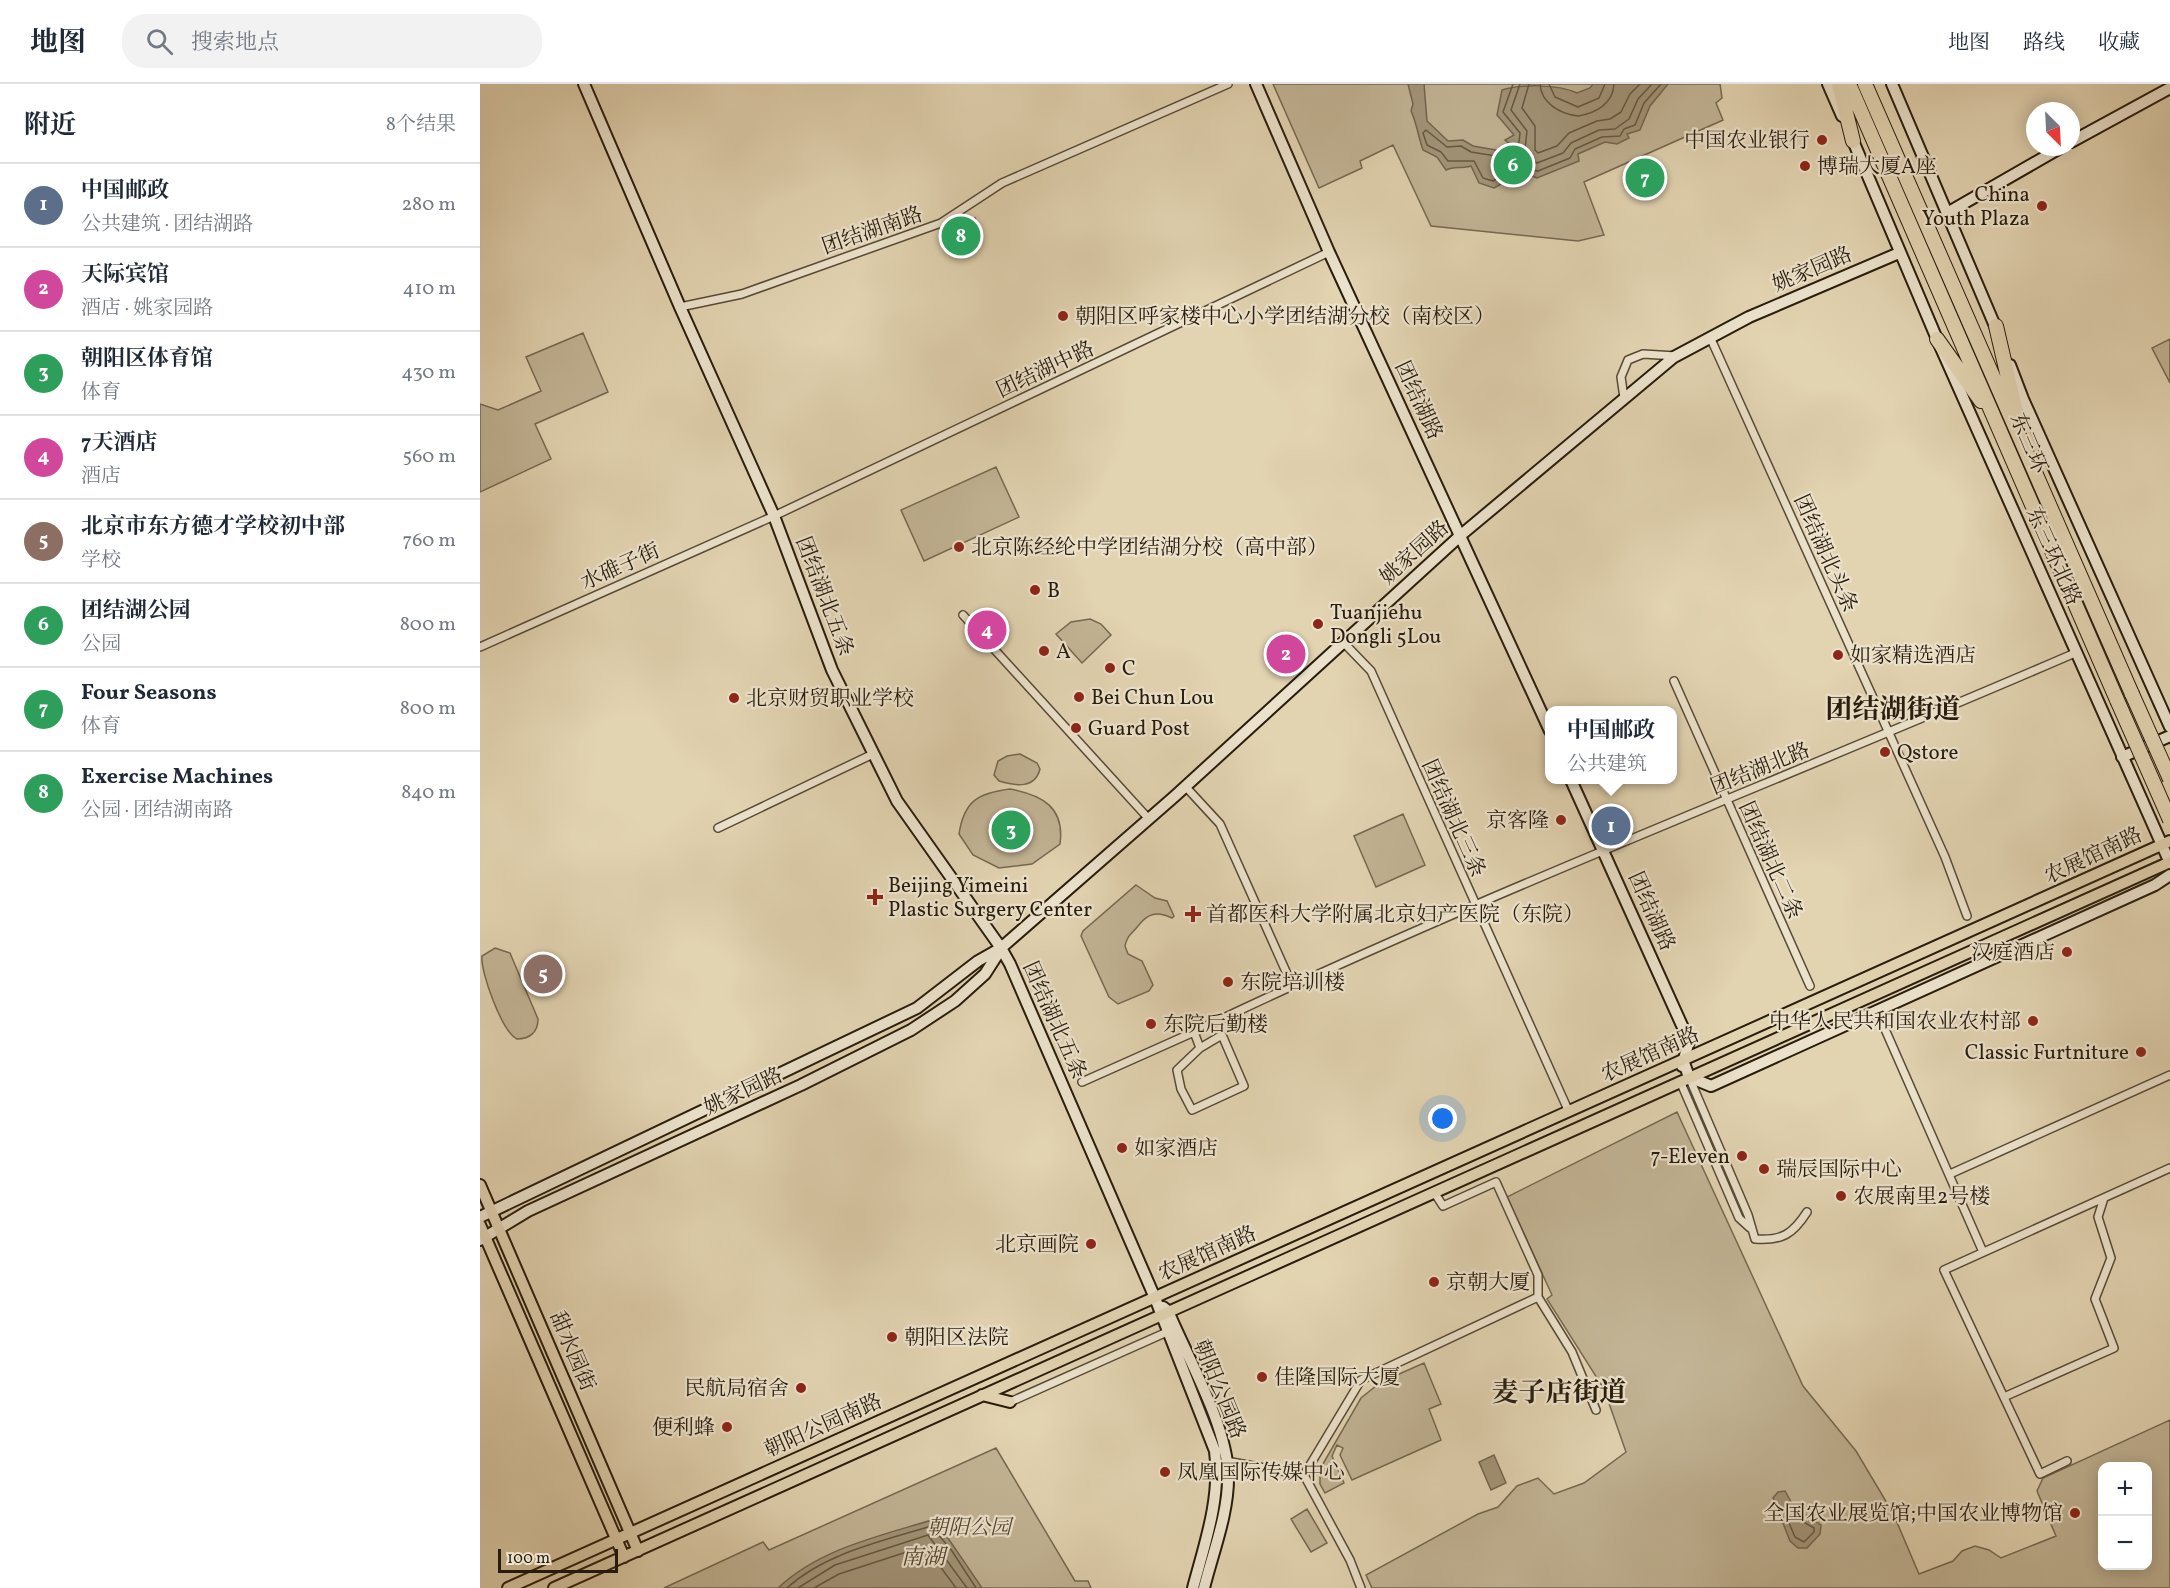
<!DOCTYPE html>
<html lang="zh">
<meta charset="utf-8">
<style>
:root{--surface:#fff;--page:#f2f2f3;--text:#1f2937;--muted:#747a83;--line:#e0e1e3;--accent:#0f766e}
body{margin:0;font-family:Vollkorn,"Noto Serif SC",serif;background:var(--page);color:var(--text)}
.controls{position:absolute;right:18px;bottom:18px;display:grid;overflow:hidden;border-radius:12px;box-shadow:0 3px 15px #0003}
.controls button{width:54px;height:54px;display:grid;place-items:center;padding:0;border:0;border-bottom:2px solid var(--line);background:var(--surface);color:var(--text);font:30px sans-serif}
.compass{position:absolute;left:1546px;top:18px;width:54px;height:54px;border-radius:50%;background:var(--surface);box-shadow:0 3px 15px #0003;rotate:156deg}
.scale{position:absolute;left:18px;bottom:15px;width:120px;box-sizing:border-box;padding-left:6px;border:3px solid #281c0d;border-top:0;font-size:16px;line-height:21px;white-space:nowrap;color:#281c0d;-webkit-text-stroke:4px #ece2cc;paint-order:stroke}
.you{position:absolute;left:963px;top:1035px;width:21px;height:21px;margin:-15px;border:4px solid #fff;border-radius:50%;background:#1a73e8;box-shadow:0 0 0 9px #1a73e833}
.badge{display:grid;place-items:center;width:39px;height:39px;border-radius:50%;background:var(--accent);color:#fff;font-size:20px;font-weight:700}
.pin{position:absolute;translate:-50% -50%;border:3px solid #fff;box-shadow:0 2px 6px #0006}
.popup{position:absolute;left:1065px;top:622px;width:132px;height:78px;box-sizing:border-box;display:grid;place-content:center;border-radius:12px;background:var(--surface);filter:drop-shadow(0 2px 4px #0005);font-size:20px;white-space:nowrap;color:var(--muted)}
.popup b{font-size:22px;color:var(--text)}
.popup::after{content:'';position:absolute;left:50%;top:100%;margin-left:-12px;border:12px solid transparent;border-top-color:var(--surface)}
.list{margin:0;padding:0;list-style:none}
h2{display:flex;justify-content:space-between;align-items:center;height:78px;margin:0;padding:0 24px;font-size:26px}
h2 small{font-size:20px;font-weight:400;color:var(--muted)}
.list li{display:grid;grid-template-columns:39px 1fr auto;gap:18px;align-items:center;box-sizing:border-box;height:84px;padding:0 24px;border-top:2px solid var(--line)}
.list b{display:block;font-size:22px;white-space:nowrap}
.list p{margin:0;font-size:20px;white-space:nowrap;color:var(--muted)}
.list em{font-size:20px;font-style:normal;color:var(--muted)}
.icon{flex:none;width:33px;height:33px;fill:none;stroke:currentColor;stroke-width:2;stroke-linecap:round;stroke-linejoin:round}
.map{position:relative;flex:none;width:1690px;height:1504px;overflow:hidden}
header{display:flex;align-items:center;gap:36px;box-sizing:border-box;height:84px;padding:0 30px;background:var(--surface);border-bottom:2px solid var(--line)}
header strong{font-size:28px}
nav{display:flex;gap:33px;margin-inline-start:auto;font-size:21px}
.search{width:420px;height:54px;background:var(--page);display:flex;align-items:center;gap:15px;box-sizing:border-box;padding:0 21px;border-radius:24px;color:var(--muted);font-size:22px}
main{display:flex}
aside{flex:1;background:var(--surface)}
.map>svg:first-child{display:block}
.green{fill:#c2b495;stroke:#756851;stroke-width:1.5;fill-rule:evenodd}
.water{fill:#a39579;stroke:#72654e;stroke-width:1.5}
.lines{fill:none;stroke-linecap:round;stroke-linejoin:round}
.shore{stroke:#665843;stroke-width:1.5}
.street-casing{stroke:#564a36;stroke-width:10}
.secondary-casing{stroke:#281c0d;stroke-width:14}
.primary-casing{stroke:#281c0d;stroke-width:14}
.highway-casing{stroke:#281c0d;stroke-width:16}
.street{stroke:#ece2cc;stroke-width:7}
.secondary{stroke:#ece2cc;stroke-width:10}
.primary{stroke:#e2d3b1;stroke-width:10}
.highway{stroke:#e2d3b1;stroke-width:14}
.highway-bridge-casing{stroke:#281c0d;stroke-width:16;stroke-linecap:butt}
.highway-bridge{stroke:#e2d3b1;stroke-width:14}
.poi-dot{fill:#8f2418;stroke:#ece2cc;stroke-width:2}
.labels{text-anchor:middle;stroke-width:4.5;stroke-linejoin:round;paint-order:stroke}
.poi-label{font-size:21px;fill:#281c0d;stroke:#ece2cc;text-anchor:start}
.street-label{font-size:21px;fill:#281c0d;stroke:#ece2cc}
.park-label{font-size:21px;font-style:italic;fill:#564a36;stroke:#ece2cc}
.water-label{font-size:22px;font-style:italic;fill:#534633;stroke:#ece2cc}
.district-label{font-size:27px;font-weight:bold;fill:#281c0d;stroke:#ece2cc}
</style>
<header>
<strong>地图</strong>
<div class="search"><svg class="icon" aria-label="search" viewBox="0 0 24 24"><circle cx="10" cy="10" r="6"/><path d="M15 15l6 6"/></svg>搜索地点</div>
<nav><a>地图</a><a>路线</a><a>收藏</a></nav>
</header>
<main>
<aside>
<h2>附近<small>8个结果</small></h2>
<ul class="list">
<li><span class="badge" style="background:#5c6f8a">1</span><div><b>中国邮政</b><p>公共建筑 · 团结湖路</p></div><em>280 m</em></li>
<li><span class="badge" style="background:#d1479c">2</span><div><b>天际宾馆</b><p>酒店 · 姚家园路</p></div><em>410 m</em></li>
<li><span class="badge" style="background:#2e9e5b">3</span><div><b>朝阳区体育馆</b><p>体育</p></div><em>430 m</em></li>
<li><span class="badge" style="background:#d1479c">4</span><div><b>7天酒店</b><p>酒店</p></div><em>560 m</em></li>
<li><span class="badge" style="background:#8d6e63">5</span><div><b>北京市东方德才学校初中部</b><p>学校</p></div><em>760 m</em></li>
<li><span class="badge" style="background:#2e9e5b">6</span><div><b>团结湖公园</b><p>公园</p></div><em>800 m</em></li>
<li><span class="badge" style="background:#2e9e5b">7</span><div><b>Four Seasons</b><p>体育</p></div><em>800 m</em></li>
<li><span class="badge" style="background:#2e9e5b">8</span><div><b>Exercise Machines</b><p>公园 · 团结湖南路</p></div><em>840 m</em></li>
</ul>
</aside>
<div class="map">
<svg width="1690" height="1504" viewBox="0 0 1690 1504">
<rect width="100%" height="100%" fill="#e2d3b1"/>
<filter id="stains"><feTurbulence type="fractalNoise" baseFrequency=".00333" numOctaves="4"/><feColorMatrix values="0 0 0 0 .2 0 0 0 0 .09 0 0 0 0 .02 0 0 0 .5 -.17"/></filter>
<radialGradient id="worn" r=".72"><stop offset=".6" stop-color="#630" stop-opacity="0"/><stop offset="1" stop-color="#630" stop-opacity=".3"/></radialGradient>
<path class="green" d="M 793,0 L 1240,0 L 1242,14 L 1236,19 L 1243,36 L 1104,98 L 1124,151 L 1098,157 L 951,142 L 913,61 L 880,77 L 882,84 L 839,104 Z
M 495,134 L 501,147 L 467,164 L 464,156 Z
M 103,249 L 128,308 L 55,340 L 71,375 L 0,408 L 0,320 L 18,326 L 61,307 L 46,273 Z
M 1690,255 L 1690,299 L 1672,264 Z
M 516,383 L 539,433 L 444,477 L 421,426 Z
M 610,535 L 621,540 L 631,551 L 602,579 L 576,550 L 591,538 Z
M 540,670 L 557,679 L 560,685 C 555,705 536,702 519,697 L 514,691 L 518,677 L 527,672 Z
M 530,705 C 562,711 585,723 580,760 L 552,780 L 519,784 L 493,771 L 479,750 C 484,717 498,709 530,705 Z
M 923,730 L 945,781 L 896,803 L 874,752 Z
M 656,801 L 675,814 L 687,817 L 694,832 L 692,834 C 677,827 668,829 658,842 C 652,850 647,851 645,862 L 648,870 L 662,877 L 673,901 L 669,907 L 638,920 L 629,913 L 601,852 L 603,847 Z
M 15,864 L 30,869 L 58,935 C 58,948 50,955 37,955 C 22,948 0,887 2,872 Z
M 1197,1028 L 1323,1302 L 1376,1367 L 1413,1429 L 1439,1490 L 1473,1477 L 1482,1467 L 1495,1462 L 1509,1466 L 1521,1474 L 1576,1452 L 1557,1407 L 1563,1394 L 1690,1336 L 1690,1504 L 892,1504 L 886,1491 L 998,1430 L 1018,1423 L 1037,1402 L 1058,1394 L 1074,1410 L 1104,1399 L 1146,1368 L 1124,1305 L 1067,1215 L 1072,1211 L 1027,1113 ZM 1622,1382 L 1668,1382 L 1668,1482 L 1622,1482 Z
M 944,1279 L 961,1320 L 949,1325 L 961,1356 L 872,1396 L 860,1371 L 863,1364 L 857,1361 L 852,1372 L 864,1399 L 845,1409 L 840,1400 L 840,1385 L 881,1314 L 901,1298 Z
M 516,1364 L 595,1497 L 608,1497 L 611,1504 L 184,1504 L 283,1458 L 289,1466 Z
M 827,1425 L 847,1459 L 831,1468 L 811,1435 Z"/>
<path class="water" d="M 928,0 L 944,0 L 947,37 L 968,57 L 983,56 L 993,62 L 1027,68 L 1034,63 L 1025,56 L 1034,51 L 1017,31 L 1022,6 C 1042,0 1077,0 1097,9 L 1110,4 L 1113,0 L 1188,0 L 1170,22 L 1160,46 L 1147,50 L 1149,54 L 1137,60 L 1125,58 L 1098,70 L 1099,77 L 1057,94 C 1037,85 1031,95 1014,104 L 999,99 L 991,82 C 982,85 974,82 966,86 L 957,73 L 943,66 C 938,52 937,40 931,27 L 933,20 Z
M 1014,1371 L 1026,1399 L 1011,1406 L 999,1378 Z
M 1305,1407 L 1314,1423 L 1341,1441 L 1340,1450 L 1327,1464 L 1318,1464 L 1310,1457 L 1293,1414 L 1298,1408 Z
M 455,1435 L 502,1504 L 298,1504 C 341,1464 400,1452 455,1435 Z"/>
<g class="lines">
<path class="shore" d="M 1033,0 L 1023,28 L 1040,49 L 1038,67 L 1028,74 L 991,68 L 981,62 L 967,63 L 946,46 L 943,49 L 947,61 L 961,68 L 968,77 L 994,77 L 1003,94 L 1013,97 L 1036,84 L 1058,87 L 1090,74 L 1095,65 L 1122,53 L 1140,52 L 1144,45 L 1155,41 L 1164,19 L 1181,0
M 1040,0 L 1031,26 L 1047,47 L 1044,74 L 1057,79 L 1083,69 L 1091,59 L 1119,46 L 1135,45 L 1149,35 L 1158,15 L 1172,0
M 1049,0 L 1042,24 L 1055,42 L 1055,66 L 1058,69 L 1077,62 L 1089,49 L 1117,37 L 1130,35 L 1141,28 L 1150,10 L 1160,0
M 1060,0 C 1061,19 1080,30 1098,32 C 1116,29 1133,20 1134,0
M 1069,0 L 1075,13 L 1098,23 L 1119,14 L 1125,0
M 1308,1429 L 1334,1444 L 1334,1448 L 1324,1458 L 1315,1453 L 1306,1432 Z
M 307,1504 C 345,1469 403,1457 451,1442 L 472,1467 L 496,1504
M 318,1504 L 355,1481 L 448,1451 L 487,1504
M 334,1504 L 359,1490 L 445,1462 L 476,1504"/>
<defs>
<path id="street" d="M 200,223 L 262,210 L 461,139 L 522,99 L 748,0
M 1230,253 L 1465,773 L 1487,832
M 1144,314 L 1141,293 L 1148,276 L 1163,270 L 1196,272
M 483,531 L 668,734
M 863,558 L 891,587 L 1089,1028
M 0,563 L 294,432 L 849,168
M 1194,597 L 1330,902
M 705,702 L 740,740 L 812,901
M 238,744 L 393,670
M 1397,927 L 1503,1168
M 720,964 L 742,951 L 764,1002 L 712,1026 L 701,1005 L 697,986 L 720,964 L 714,948 C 1002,810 1302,696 1595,569
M 1209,993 L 1268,1131 L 1275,1155 C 1302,1157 1313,1150 1327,1128
M 1200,997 L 1259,1134 L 1270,1144
M 602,998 L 714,948
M 1470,1090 L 1690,991
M 954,1108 L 963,1122 L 1016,1098 L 1058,1191 L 1058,1213
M 1524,1313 L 1634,1264 L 1615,1215 L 1631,1174 L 1618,1133 L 1624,1114
M 530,1318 L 687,1248
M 746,1377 L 824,1391 L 881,1296 L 1058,1213 L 1092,1268 L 1116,1326
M 1587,1377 L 1560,1390 L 1464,1186 L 1690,1084
M 824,1391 L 870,1476 L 881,1504"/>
<path id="secondary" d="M 104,0 L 200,223 L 294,432 L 352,586 L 417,717 L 521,864 L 530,880 L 675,1214 L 735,1367 C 741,1414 725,1459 713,1504
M 776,0 L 849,168 L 1070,647
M 1348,0 L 1362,32
M 1412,0 L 1518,249
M 1371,52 L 1457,255 L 1690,779
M 1591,58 L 1690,4
M 1467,129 L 1582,63
M 1530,281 L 1543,315 L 1690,643
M 1642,673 L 1690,652
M 1091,696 L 1209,957 L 1202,982
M 1203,976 L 1209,993 L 1231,1002 L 1675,801 L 1690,791
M 0,1133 L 437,924 L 498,877 L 521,864 L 695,712 L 981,451 L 1194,273 L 1269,233 L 1419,169
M 0,1156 L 48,1127 L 321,1001 L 431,946 L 475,917 L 505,890 L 521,865
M 683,1223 L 688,1227 C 708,1275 747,1341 748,1391 C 749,1428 733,1468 724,1504"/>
<path id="primary" d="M 0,1101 L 158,1467
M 0,1141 L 144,1473
M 502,1311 L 530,1318
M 28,1504 L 1690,757
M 74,1504 L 1690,778"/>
<path id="highway" d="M 1359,0 L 1373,57
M 1369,0 L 1637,616
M 1385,0 L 1652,610
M 1516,242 L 1536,328
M 1457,255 L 1501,317"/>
</defs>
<use href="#street" class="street-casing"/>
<use href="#secondary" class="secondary-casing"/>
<use href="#primary" class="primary-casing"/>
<use href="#highway" class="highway-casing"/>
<use href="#street" class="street"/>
<use href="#secondary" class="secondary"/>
<use href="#primary" class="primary"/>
<use href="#highway" class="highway"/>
<defs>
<path id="highway-bridge" d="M 1652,610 L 1690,695
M 1637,616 L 1690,736"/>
</defs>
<use href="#highway-bridge" class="highway-bridge-casing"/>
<use href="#highway-bridge" class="highway-bridge"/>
</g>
<g class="poi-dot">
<circle cx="1342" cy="56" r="6"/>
<circle cx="1325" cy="82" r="6"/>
<circle cx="1562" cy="122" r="6"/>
<circle cx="583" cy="232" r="6"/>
<circle cx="479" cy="463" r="6"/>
<circle cx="555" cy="506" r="6"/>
<circle cx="838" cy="540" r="6"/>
<circle cx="564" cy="567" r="6"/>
<circle cx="1358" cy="571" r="6"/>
<circle cx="630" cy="584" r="6"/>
<circle cx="599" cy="613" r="6"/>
<circle cx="254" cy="614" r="6"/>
<circle cx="596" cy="644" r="6"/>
<circle cx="1405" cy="668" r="6"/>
<circle cx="1081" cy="736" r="6"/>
<path d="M392 804h6v6h6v6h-6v6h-6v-6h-6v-6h6z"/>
<path d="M710 821h6v6h6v6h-6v6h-6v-6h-6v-6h6z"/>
<circle cx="1587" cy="868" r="6"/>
<circle cx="748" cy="898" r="6"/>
<circle cx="1553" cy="937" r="6"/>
<circle cx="671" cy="940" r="6"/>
<circle cx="1661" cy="968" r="6"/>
<circle cx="642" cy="1064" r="6"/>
<circle cx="1262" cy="1072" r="6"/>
<circle cx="1284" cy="1085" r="6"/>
<circle cx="1361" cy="1112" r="6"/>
<circle cx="611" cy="1160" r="6"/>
<circle cx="954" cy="1198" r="6"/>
<circle cx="412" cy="1253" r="6"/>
<circle cx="782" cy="1293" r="6"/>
<circle cx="321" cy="1304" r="6"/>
<circle cx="247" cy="1343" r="6"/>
<circle cx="685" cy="1388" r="6"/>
<circle cx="1595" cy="1429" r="6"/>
</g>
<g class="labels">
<g class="poi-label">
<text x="1330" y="63" text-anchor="end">中国农业银行</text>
<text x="1337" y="89">博瑞大厦A座</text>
<text x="1550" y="117" text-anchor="end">China<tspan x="1550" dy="24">Youth Plaza</tspan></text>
<text x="595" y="239">朝阳区呼家楼中心小学团结湖分校（南校区）</text>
<text x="491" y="470">北京陈经纶中学团结湖分校（高中部）</text>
<text x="567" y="513">B</text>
<text x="850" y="535">Tuanjiehu<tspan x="850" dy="24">Dongli 5Lou</tspan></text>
<text x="576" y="574">A</text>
<text x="1370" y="578">如家精选酒店</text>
<text x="642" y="591">C</text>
<text x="611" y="620">Bei Chun Lou</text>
<text x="266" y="621">北京财贸职业学校</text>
<text x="608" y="651">Guard Post</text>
<text x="1417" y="675">Qstore</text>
<text x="1069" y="743" text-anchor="end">京客隆</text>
<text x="408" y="808">Beijing Yimeini<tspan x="408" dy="24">Plastic Surgery Center</tspan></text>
<text x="726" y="837">首都医科大学附属北京妇产医院（东院）</text>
<text x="1575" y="875" text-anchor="end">汉庭酒店</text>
<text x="760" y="905">东院培训楼</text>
<text x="1541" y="944" text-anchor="end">中华人民共和国农业农村部</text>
<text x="683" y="947">东院后勤楼</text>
<text x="1649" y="975" text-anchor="end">Classic Furtniture</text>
<text x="654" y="1071">如家酒店</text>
<text x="1250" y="1079" text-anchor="end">7-Eleven</text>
<text x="1296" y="1092">瑞辰国际中心</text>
<text x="1373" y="1119">农展南里2号楼</text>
<text x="599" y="1167" text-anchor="end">北京画院</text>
<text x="966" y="1205">京朝大厦</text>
<text x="424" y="1260">朝阳区法院</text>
<text x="794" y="1300">佳隆国际大厦</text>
<text x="309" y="1311" text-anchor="end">民航局宿舍</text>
<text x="235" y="1350" text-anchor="end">便利蜂</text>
<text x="697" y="1395">凤凰国际传媒中心</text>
<text x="1583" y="1436" text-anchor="end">全国农业展览馆;中国农业博物馆</text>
</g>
<g class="street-label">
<text transform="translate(392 146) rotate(-19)" y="7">团结湖南路</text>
<text transform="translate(1332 185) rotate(-23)" y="7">姚家园路</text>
<text transform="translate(565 285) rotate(-25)" y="7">团结湖中路</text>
<text transform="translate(939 316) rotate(65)" y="7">团结湖路</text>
<text transform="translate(1549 359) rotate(67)" y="7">东三环</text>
<text transform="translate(934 468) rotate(-42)" y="7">姚家园路</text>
<text transform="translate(1346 469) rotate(66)" y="7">团结湖北头条</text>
<text transform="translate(1574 472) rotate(66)" y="7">东三环北路</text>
<text transform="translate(140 482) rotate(-24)" y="7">水碓子街</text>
<text transform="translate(345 512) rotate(69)" y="7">团结湖北五条</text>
<text transform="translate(1280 684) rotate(-22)" y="7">团结湖北路</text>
<text transform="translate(974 734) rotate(66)" y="7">团结湖北三条</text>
<text transform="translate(1613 771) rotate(-25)" y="7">农展馆南路</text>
<text transform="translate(1291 776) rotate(66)" y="7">团结湖北二条</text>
<text transform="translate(1172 827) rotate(66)" y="7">团结湖路</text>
<text transform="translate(575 936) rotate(66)" y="7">团结湖北五条</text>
<text transform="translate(1170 970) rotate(-24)" y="7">农展馆南路</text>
<text transform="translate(263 1007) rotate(-25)" y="7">姚家园路</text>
<text transform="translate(727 1169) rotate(-24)" y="7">农展馆南路</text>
<text transform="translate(93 1267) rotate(67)" y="7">甜水园街</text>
<text transform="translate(740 1305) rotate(68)" y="7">朝阳公园路</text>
<text transform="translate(343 1341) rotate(-24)" y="7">朝阳公园南路</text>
</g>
<g class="park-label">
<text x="489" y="1450">朝阳公园</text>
</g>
<g class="water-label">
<text x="443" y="1480">南湖</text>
</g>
<g class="district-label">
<text x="1413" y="634">团结湖街道</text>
<text x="1079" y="1317">麦子店街道</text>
</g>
</g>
<rect width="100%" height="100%" filter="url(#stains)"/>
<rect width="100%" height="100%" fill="url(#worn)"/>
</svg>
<div class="controls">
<button>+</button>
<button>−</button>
</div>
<svg class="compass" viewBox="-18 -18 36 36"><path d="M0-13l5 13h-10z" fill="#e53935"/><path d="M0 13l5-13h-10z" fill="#747a83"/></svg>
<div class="scale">100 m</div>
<div class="you"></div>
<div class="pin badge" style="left:1131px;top:742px;background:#5c6f8a">1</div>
<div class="popup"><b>中国邮政</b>公共建筑</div>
<div class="pin badge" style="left:806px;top:570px;background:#d1479c">2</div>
<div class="pin badge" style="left:531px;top:746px;background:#2e9e5b">3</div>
<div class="pin badge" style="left:507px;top:546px;background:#d1479c">4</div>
<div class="pin badge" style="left:63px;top:890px;background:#8d6e63">5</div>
<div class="pin badge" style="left:1033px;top:81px;background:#2e9e5b">6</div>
<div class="pin badge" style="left:1165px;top:94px;background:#2e9e5b">7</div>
<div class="pin badge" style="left:481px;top:152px;background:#2e9e5b">8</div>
</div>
</main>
